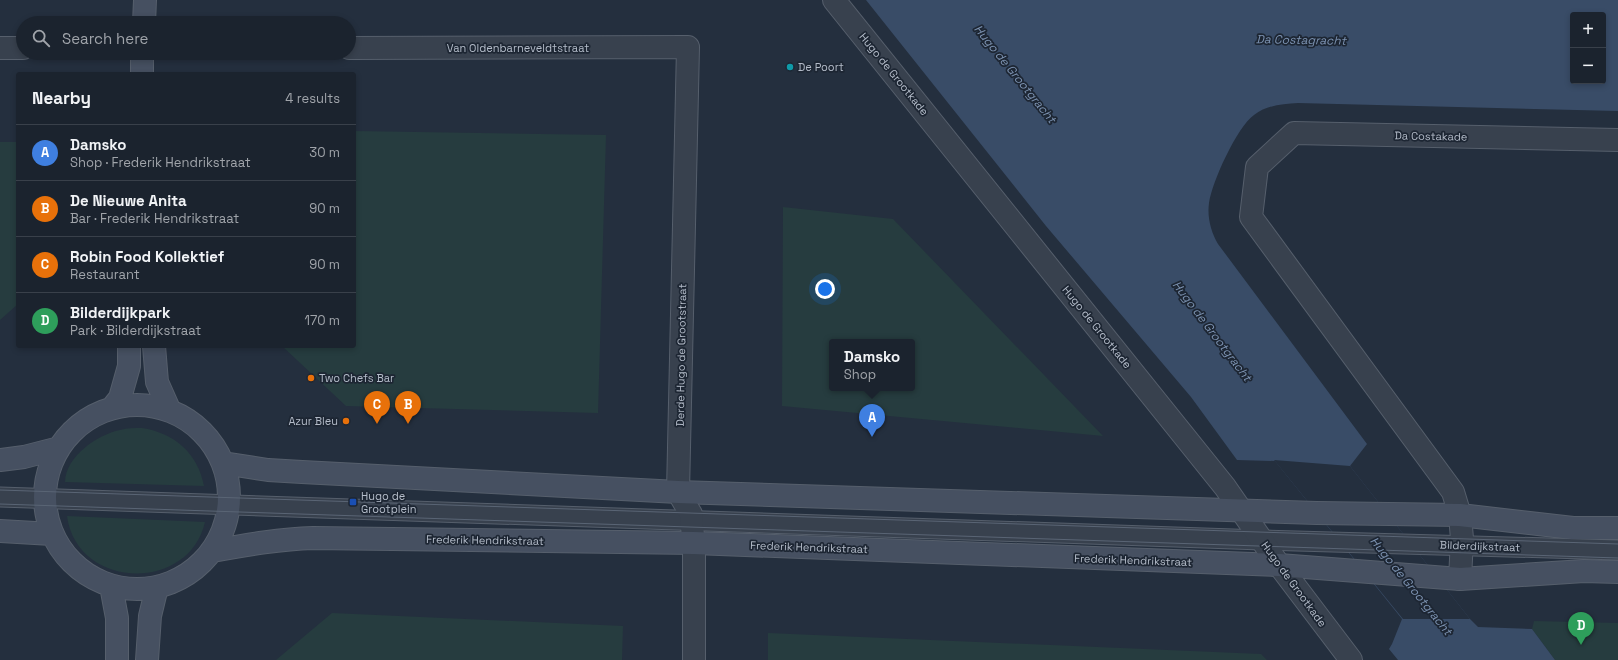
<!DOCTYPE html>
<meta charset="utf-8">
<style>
:root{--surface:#1b232e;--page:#282f3a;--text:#f1f3f6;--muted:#a0a4aa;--line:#39404a;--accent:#2563eb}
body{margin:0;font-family:"Space Grotesk",sans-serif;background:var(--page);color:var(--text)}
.controls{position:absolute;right:12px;top:12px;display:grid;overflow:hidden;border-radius:4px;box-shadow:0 2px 6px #0003}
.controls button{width:36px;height:36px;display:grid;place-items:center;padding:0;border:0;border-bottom:1px solid var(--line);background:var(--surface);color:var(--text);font:20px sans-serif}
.you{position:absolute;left:825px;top:289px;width:14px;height:14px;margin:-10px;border:3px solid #fff;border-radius:50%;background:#1a73e8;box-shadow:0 0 0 6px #1a73e833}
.badge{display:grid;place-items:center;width:26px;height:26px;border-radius:50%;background:var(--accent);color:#fff;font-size:13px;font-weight:700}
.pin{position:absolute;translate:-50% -33px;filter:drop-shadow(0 1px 2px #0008)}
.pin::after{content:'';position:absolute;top:21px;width:14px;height:12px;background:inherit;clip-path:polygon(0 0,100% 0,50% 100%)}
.popup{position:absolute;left:829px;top:339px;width:86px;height:52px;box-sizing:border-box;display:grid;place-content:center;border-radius:4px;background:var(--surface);filter:drop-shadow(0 1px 3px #0005);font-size:13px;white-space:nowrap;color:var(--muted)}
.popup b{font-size:15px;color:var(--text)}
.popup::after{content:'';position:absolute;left:50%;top:100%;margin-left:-8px;border:8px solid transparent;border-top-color:var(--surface)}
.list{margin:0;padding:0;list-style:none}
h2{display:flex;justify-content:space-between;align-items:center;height:52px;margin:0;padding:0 16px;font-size:17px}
h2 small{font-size:13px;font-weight:400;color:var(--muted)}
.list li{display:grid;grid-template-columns:26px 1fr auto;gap:12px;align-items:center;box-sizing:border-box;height:56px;padding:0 16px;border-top:1px solid var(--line)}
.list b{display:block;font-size:15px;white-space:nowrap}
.list p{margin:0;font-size:13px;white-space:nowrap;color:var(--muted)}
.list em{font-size:13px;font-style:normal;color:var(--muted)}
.icon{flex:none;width:22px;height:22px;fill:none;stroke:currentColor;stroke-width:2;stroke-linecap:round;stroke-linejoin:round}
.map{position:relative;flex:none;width:1618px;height:660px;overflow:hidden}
.search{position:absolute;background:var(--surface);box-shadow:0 2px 6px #0003;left:16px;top:16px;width:340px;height:44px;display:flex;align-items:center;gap:10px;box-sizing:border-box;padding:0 14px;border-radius:22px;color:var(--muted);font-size:15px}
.panel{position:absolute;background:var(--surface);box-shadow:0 2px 6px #0003;left:16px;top:72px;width:340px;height:276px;border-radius:4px}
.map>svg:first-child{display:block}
.green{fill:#263c3f;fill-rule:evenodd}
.water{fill:#394c67;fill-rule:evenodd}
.pier{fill:#242f3e}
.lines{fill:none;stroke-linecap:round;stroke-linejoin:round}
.lane-casing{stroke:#565f6c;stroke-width:21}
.street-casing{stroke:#565f6c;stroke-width:24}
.secondary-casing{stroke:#565f6c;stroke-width:24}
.lane{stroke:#38414e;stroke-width:19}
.street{stroke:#38414e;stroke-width:22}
.secondary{stroke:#465061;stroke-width:22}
.tram{stroke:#5a6575;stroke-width:1}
.culture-dot{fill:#0f9aa8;stroke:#1d2633;stroke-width:1.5}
.food-dot{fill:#e8710a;stroke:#1d2633;stroke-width:1.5}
.transit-dot{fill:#1a4fb4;stroke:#1d2633;stroke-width:1.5}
.labels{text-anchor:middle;stroke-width:3.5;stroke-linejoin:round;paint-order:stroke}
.street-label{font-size:11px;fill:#b4bcc9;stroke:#1d2633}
.poi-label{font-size:11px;fill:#b4bcc9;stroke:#1d2633;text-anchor:start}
.water-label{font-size:12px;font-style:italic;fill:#7c92b1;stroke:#1d2633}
</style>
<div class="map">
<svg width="1618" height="660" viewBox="0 0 1618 660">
<rect width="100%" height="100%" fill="#242f3e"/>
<path class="green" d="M 354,131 L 606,135 L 598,413 L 346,406 L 282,346 L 354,346 Z
M 0,142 L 18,142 L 18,304 L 0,320 Z
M 783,207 L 893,219 L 1103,436 L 782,406 ZM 832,342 L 912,342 L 912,388 L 832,388 Z
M 142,428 C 174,433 198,453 204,486 L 65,482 C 66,456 97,435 120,430 C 127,428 135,428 142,428 Z
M 67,516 L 205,522 C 189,593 77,590 67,516 Z
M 332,613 L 623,626 L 622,660 L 276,660 Z
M 1534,621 L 1618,623 L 1618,660 L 1555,660 L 1532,629 Z
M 768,633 L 1261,654 L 1267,660 L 768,660 Z"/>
<path class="water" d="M 866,0 L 1618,0 L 1618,111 L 1298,103 C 1282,104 1267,105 1254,115 C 1237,127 1212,182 1209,203 C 1207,217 1211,232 1218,244 L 1367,444 L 1350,466 L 1470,619 L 1478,627 L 1532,629 L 1555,660 L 1398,660 L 1389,649 L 1392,644 L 1402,619 L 1275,461 L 1237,460 L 1191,397 L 1046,226 ZM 1573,15 L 1603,15 L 1603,81 L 1573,81 Z"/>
<path class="pier" d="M 1274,460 L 1350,466 L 1470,619 L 1403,619 Z"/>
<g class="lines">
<defs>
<path id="lane" d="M 0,497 L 1262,540 L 1618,550"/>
<path id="street" d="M 834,0 L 1225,487 L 1279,565 L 1351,660
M 0,48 L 23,48
M 349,48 L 688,47 L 678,492 L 691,514 L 692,527 L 694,543 L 694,660
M 1460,579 L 1462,539 L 1460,515 L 1453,492 L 1251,217 L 1257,167 L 1294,133 L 1618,140"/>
<path id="secondary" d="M 144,23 L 145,0
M 142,74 L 142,53
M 154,346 L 157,382 L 169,409
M45 497a92 92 0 1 1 184 0a92 92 0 1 1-184 0Z
M 112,408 L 120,398 L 129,366 L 129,346
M 0,460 L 24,457 L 59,448
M 223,463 L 268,470 L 302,472 L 678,492 L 1317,513 L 1460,515 L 1573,528 L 1618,528
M 0,531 L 52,534
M 212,551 C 246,545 279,539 313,538 L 694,543 L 1279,565 L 1460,579 L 1584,571 L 1618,572
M 111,586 L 117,618 L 117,660
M 147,660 L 150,616 L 157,587"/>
</defs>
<use href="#lane" class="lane-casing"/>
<use href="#street" class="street-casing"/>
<use href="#secondary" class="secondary-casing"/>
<use href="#lane" class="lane"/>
<use href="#street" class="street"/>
<use href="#secondary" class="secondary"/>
<path class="tram" d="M 0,490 L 1618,544
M 0,504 L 1618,558"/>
</g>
<circle class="culture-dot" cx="790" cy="67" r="4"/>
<g class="food-dot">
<circle cx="311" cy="378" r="4"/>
<circle cx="346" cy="421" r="4"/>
</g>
<rect class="transit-dot" x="349" y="498" width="8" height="8" rx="2"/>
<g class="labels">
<g class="street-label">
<text x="518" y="52">Van Oldenbarneveldtstraat</text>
<text transform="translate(894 74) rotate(51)" y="4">Hugo de Grootkade</text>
<text transform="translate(1431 136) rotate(1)" y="4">Da Costakade</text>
<text transform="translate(1097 327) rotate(51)" y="4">Hugo de Grootkade</text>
<text transform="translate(681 355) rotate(-89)" y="4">Derde Hugo de Grootstraat</text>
<text transform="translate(485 540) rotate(1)" y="4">Frederik Hendrikstraat</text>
<text transform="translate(1480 546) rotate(2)" y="4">Bilderdijkstraat</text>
<text transform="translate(809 547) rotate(2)" y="4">Frederik Hendrikstraat</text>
<text transform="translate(1133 560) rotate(2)" y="4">Frederik Hendrikstraat</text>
<text transform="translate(1294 584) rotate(54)" y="4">Hugo de Grootkade</text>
</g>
<g class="poi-label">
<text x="798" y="71">De Poort</text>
<text x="319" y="382">Two Chefs Bar</text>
<text x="338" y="425" text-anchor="end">Azur Bleu</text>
<text x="361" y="500">Hugo de<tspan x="361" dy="13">Grootplein</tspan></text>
</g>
<g class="water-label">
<text transform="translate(1301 40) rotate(1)" y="4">Da Costagracht</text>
<text transform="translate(1015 74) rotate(51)" y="4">Hugo de Grootgracht</text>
<text transform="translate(1212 331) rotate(53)" y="4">Hugo de Grootgracht</text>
<text transform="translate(1411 586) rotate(51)" y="4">Hugo de Grootgracht</text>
</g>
</g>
</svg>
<div class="controls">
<button>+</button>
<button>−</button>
</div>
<div class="you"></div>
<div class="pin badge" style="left:872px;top:437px;background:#3f7fe0">A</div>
<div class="popup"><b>Damsko</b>Shop</div>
<div class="pin badge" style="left:408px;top:424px;background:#e8710a">B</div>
<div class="pin badge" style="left:377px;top:424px;background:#e8710a">C</div>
<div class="pin badge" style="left:1581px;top:645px;background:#2e9e5b">D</div>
<div class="search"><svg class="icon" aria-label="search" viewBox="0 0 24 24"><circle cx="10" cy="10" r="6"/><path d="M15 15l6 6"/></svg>Search here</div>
<section class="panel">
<h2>Nearby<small>4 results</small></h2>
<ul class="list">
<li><span class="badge" style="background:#3f7fe0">A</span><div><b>Damsko</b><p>Shop · Frederik Hendrikstraat</p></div><em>30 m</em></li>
<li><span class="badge" style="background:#e8710a">B</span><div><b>De Nieuwe Anita</b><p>Bar · Frederik Hendrikstraat</p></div><em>90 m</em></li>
<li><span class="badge" style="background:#e8710a">C</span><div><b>Robin Food Kollektief</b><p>Restaurant</p></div><em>90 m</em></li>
<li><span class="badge" style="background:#2e9e5b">D</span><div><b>Bilderdijkpark</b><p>Park · Bilderdijkstraat</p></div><em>170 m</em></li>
</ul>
</section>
</div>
